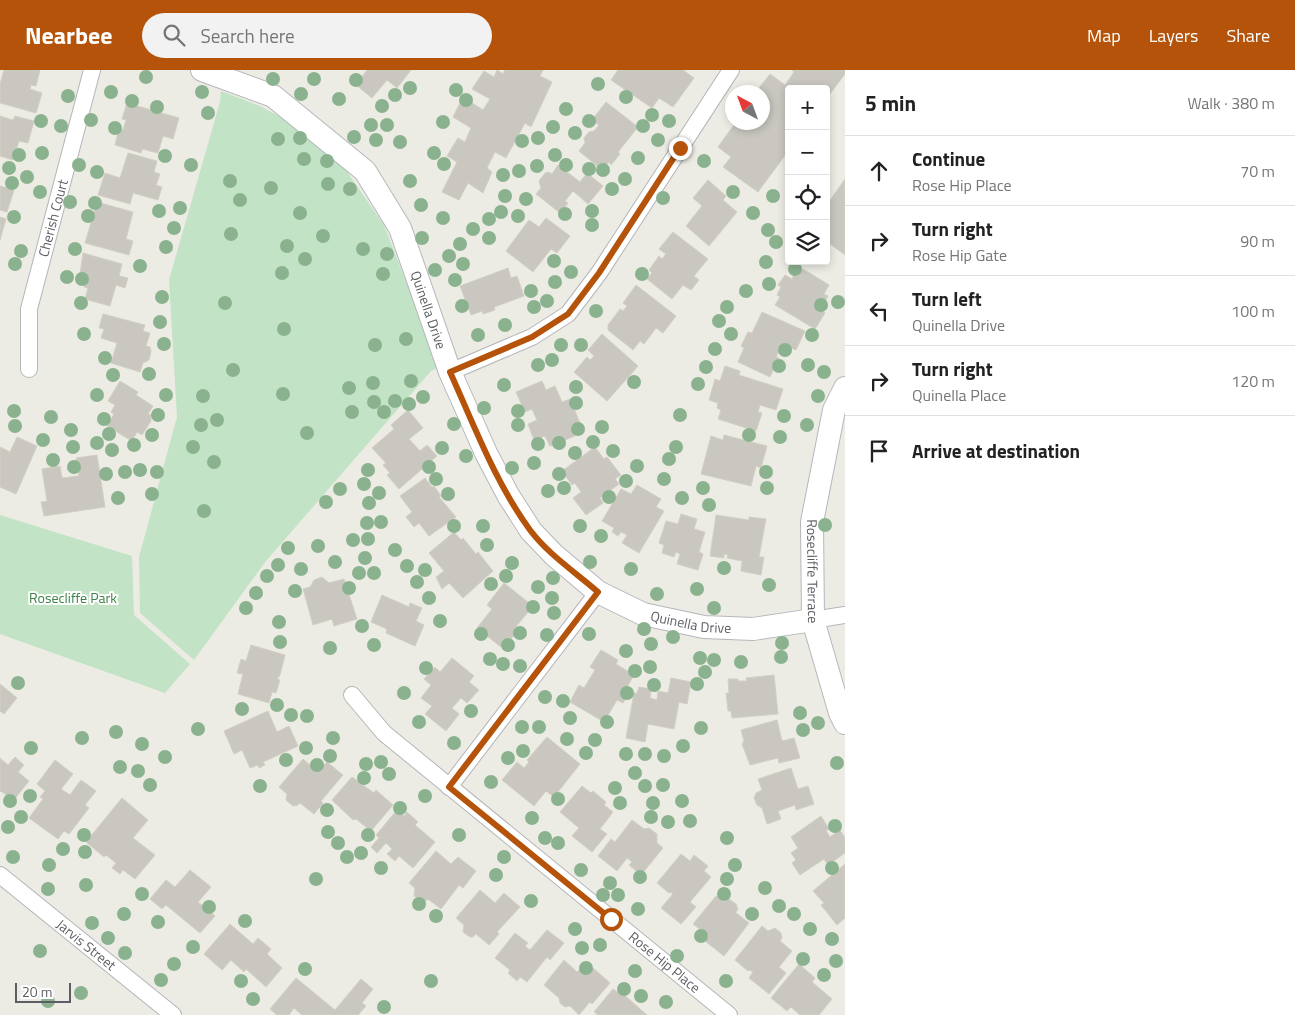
<!DOCTYPE html>
<meta charset="utf-8">
<style>
:root{--surface:#fff;--page:#f2f2f2;--text:#222;--muted:#767676;--line:#e0e0e0;--accent:#b45309}
body{margin:0;font-family:"Titillium Web",sans-serif;background:var(--page);color:var(--text)}
.controls{position:absolute;right:15px;top:15px;display:grid;overflow:hidden;border-radius:5px;box-shadow:0 2px 8px #0003}
.controls button{width:45px;height:45px;display:grid;place-items:center;padding:0;border:0;border-bottom:1px solid var(--line);background:var(--surface);color:var(--text);font:25px sans-serif}
.compass{position:absolute;left:725px;top:15px;width:45px;height:45px;border-radius:50%;background:var(--surface);box-shadow:0 2px 8px #0003;rotate:319deg}
.scale{position:absolute;left:15px;bottom:12px;width:56px;box-sizing:border-box;padding-left:5px;border:2px solid #5c5e63;border-top:0;font-size:14px;line-height:18px;white-space:nowrap;color:#5c5e63;-webkit-text-stroke:4px #fff;paint-order:stroke}
.stop{position:absolute;width:15px;height:15px;margin:-11px;border:4px solid #b45309;border-radius:50%;background:#fff}
.stop.end{background:#b45309;border-color:#fff;box-shadow:0 1px 5px #0008}
.list{margin:0;padding:0;list-style:none}
h2{display:flex;justify-content:space-between;align-items:center;height:65px;margin:0;padding:0 20px;font-size:21px}
h2 small{font-size:16px;font-weight:400;color:var(--muted)}
.list li{display:grid;grid-template-columns:32px 1fr auto;gap:15px;align-items:center;box-sizing:border-box;height:70px;padding:0 20px;border-top:1px solid var(--line)}
.list b{display:block;font-size:19px;white-space:nowrap}
.list p{margin:0;font-size:16px;white-space:nowrap;color:var(--muted)}
.list em{font-size:16px;font-style:normal;color:var(--muted)}
.icon{flex:none;width:28px;height:28px;fill:none;stroke:currentColor;stroke-width:2;stroke-linecap:round;stroke-linejoin:round}
.map{position:relative;flex:none;width:845px;height:945px;overflow:hidden}
header{display:flex;align-items:center;gap:30px;box-sizing:border-box;height:70px;padding:0 25px;background:var(--accent);color:#fff}
header strong{font-size:24px}
nav{display:flex;gap:28px;margin-inline-start:auto;font-size:18px}
.search{width:350px;height:45px;background:var(--page);display:flex;align-items:center;gap:12px;box-sizing:border-box;padding:0 18px;border-radius:28px;color:var(--muted);font-size:19px}
main{display:flex}
aside{flex:1;background:var(--surface)}
.map>svg:first-child{display:block}
.green{fill:#c2e3c6}
.building{fill:#c9c7c0;stroke:#d2cfc3}
.lines{fill:none;stroke-linecap:round;stroke-linejoin:round}
.street-casing{stroke:#b4b5ba;stroke-width:18}
.secondary-casing{stroke:#b5b7bd;stroke-width:24}
.street{stroke:#fff;stroke-width:16}
.secondary{stroke:#fff;stroke-width:22}
.tree{fill:#8bb28e}
.route{stroke:#b45309;stroke-width:6}
.labels{text-anchor:middle;stroke-width:4;stroke-linejoin:round;paint-order:stroke}
.street-label{font-size:14px;fill:#5c5e63;stroke:#fff}
.park-label{font-size:14px;fill:#3b8348;stroke:#fff}
</style>
<header>
<strong>Nearbee</strong>
<div class="search"><svg class="icon" aria-label="search" viewBox="0 0 24 24"><circle cx="10" cy="10" r="6"/><path d="M15 15l6 6"/></svg>Search here</div>
<nav><a>Map</a><a>Layers</a><a>Share</a></nav>
</header>
<main>
<div class="map">
<svg width="845" height="945" viewBox="0 0 845 945">
<rect width="100%" height="100%" fill="#edece4"/>
<path class="green" d="M 221,21 L 260,36 L 295,55 L 341,93 L 384,155 L 439,297 L 431,301 L 266,491 L 194,590 L 140,543 L 139,487 L 177,347 L 169,210 L 220,32 Z
M 0,445 L 132,486 L 134,545 L 190,594 L 165,623 L 0,564 Z"/>
<path class="building" d="M 4,0 L 40,0 L 36,16 L 31,15 L 30,19 L 42,23 L 36,43 L 0,33 L 0,14 Z
M 367,0 L 411,0 L 397,18 L 387,10 L 372,28 L 356,15 Z
M 497,0 L 503,4 L 505,0 L 543,0 L 540,6 L 552,12 L 531,57 L 525,53 L 506,88 L 495,82 L 487,98 L 492,102 L 483,123 L 468,113 L 459,130 L 442,122 L 457,92 L 447,86 L 458,68 L 465,72 L 471,58 L 453,47 L 463,27 L 483,40 L 490,29 L 472,19 L 484,1 L 494,7 Z
M 618,0 L 683,0 L 694,8 L 673,37 L 659,28 L 652,38 L 611,10 Z
M 792,0 L 845,0 L 845,4 L 826,29 L 826,19 L 789,19 L 789,80 L 758,122 L 723,97 L 731,87 L 718,77 L 736,52 L 746,52 L 752,57 L 755,52 L 762,52 L 762,22 L 756,22 L 770,4 L 785,15 L 794,2 Z
M 606,32 L 638,57 L 618,82 L 620,84 L 611,95 L 609,92 L 602,100 L 579,81 L 585,73 L 584,68 L 589,62 L 594,61 L 599,55 L 592,50 Z
M 127,33 L 179,48 L 173,69 L 163,66 L 158,83 L 142,79 L 141,83 L 115,75 L 119,59 L 123,60 L 126,50 L 122,49 Z
M 0,46 L 13,50 L 15,46 L 34,51 L 28,73 L 19,71 L 13,90 L 0,86 Z
M 128,83 L 157,91 L 154,102 L 160,104 L 156,115 L 162,117 L 158,130 L 133,123 L 130,134 L 98,125 L 105,103 L 120,108 Z
M 558,95 L 580,112 L 587,103 L 603,116 L 588,134 L 573,121 L 565,131 L 568,133 L 560,143 L 536,124 L 541,118 L 539,111 L 545,103 L 549,102 L 552,104 Z
M 845,109 L 845,185 L 826,171 L 826,136 Z
M 708,110 L 726,126 L 723,130 L 737,142 L 709,176 L 686,156 L 702,136 L 693,128 Z
M 0,116 L 14,120 L 7,142 L 0,140 Z
M 97,132 L 133,142 L 126,169 L 133,171 L 129,185 L 85,173 Z
M 0,147 L 6,149 L 0,170 Z
M 546,148 L 570,166 L 557,183 L 551,179 L 533,202 L 506,181 L 529,150 L 539,157 Z
M 673,162 L 708,189 L 694,206 L 699,210 L 691,220 L 683,215 L 672,229 L 647,209 L 652,203 L 649,200 L 659,186 L 662,189 L 666,184 L 659,179 Z
M 83,183 L 122,194 L 119,206 L 128,208 L 125,218 L 116,215 L 110,236 L 85,229 L 88,218 L 84,217 L 87,206 L 80,204 Z
M 508,198 L 511,208 L 517,206 L 524,226 L 494,237 L 495,240 L 483,244 L 482,241 L 471,245 L 460,216 Z
M 803,199 L 829,215 L 824,224 L 828,226 L 824,233 L 820,230 L 815,237 L 825,243 L 815,259 L 775,235 L 780,227 L 777,225 L 781,217 L 778,215 L 785,205 L 792,209 L 794,204 L 798,206 Z
M 636,215 L 676,246 L 663,263 L 656,258 L 644,274 L 640,271 L 633,280 L 608,260 L 608,255 L 620,239 L 623,241 L 627,236 L 623,233 Z
M 762,242 L 805,261 L 796,280 L 782,274 L 776,287 L 779,288 L 770,307 L 738,292 L 744,278 L 741,276 L 748,262 L 752,263 Z
M 103,244 L 145,255 L 143,261 L 150,263 L 146,276 L 150,277 L 151,281 L 149,290 L 143,293 L 140,302 L 111,293 L 117,273 L 101,268 L 104,259 L 99,258 Z
M 602,264 L 638,296 L 607,331 L 574,302 L 587,287 L 590,290 L 594,286 L 588,280 Z
M 725,296 L 740,301 L 739,305 L 783,319 L 776,340 L 760,335 L 758,342 L 762,343 L 756,361 L 718,349 L 721,340 L 717,338 L 718,333 L 709,330 L 715,309 L 720,311 Z
M 120,311 L 138,322 L 136,325 L 153,336 L 148,344 L 151,345 L 151,351 L 142,365 L 137,362 L 132,371 L 107,356 L 114,344 L 111,342 L 115,335 L 108,331 Z
M 542,311 L 546,320 L 555,316 L 562,332 L 570,329 L 580,353 L 571,356 L 575,366 L 550,376 L 545,366 L 534,370 L 528,354 L 537,350 L 532,339 L 525,342 L 516,322 Z
M 408,340 L 423,358 L 409,369 L 420,381 L 427,375 L 437,386 L 399,419 L 387,405 L 390,403 L 383,395 L 386,393 L 372,378 L 394,359 L 391,355 Z
M 724,365 L 767,376 L 761,398 L 756,396 L 751,416 L 701,404 L 711,366 L 723,370 Z
M 17,367 L 37,376 L 16,424 L 0,417 L 0,377 L 10,382 Z
M 595,377 L 604,389 L 607,387 L 621,405 L 615,409 L 619,414 L 600,428 L 603,433 L 586,445 L 573,428 L 581,422 L 575,413 L 572,415 L 562,401 Z
M 97,385 L 105,437 L 44,446 L 41,432 L 47,431 L 42,399 L 60,396 L 62,408 L 79,406 L 76,388 Z
M 425,408 L 432,417 L 434,416 L 441,426 L 439,427 L 456,447 L 429,466 L 419,453 L 414,457 L 406,447 L 412,442 L 400,426 Z
M 637,415 L 661,429 L 656,437 L 664,441 L 639,483 L 622,473 L 627,465 L 621,462 L 618,466 L 612,462 L 614,458 L 602,451 L 621,419 L 631,424 Z
M 681,444 L 697,449 L 694,459 L 705,462 L 699,482 L 703,484 L 698,500 L 677,494 L 680,484 L 676,482 L 674,487 L 662,483 L 664,475 L 659,473 L 666,451 L 678,454 Z
M 716,445 L 749,450 L 749,447 L 766,449 L 759,487 L 764,487 L 761,505 L 741,501 L 742,491 L 727,488 L 728,485 L 724,484 L 724,488 L 710,486 Z
M 454,462 L 461,470 L 463,468 L 476,484 L 478,482 L 493,501 L 463,528 L 449,513 L 442,519 L 436,507 L 444,501 L 429,483 Z
M 322,507 L 329,513 L 344,509 L 357,549 L 334,556 L 332,549 L 313,555 L 303,519 L 310,517 L 314,510 Z
M 504,513 L 533,536 L 514,559 L 517,561 L 511,569 L 508,567 L 501,577 L 477,558 L 492,539 L 487,535 Z
M 382,525 L 409,537 L 410,533 L 422,538 L 416,551 L 424,555 L 415,576 L 386,563 L 387,559 L 371,552 Z
M 251,575 L 285,585 L 280,605 L 277,609 L 280,610 L 276,623 L 272,622 L 269,633 L 238,624 L 243,604 L 237,603 L 241,589 L 246,591 Z
M 601,580 L 618,590 L 616,594 L 634,605 L 626,619 L 630,621 L 623,633 L 617,630 L 604,652 L 570,632 L 579,615 L 584,618 L 595,600 L 590,597 Z
M 452,588 L 474,606 L 469,612 L 479,620 L 467,633 L 461,628 L 452,638 L 459,644 L 446,661 L 425,644 L 432,636 L 421,628 L 431,615 L 424,609 L 435,597 L 440,602 Z
M 774,605 L 778,644 L 732,648 L 731,641 L 728,641 L 726,623 L 729,623 L 728,609 L 738,609 L 738,611 L 747,611 L 746,608 Z
M 671,608 L 691,612 L 687,634 L 679,632 L 674,659 L 648,654 L 645,672 L 626,668 L 634,623 L 637,623 L 639,617 L 651,619 L 650,628 L 657,630 L 658,621 L 668,623 Z
M 0,614 L 17,628 L 4,644 L 0,641 Z
M 268,641 L 277,662 L 289,656 L 298,676 L 263,692 L 265,695 L 259,698 L 258,695 L 250,698 L 242,680 L 234,684 L 224,661 Z
M 777,650 L 782,671 L 794,668 L 800,688 L 779,693 L 778,688 L 750,695 L 742,674 L 744,671 L 741,660 Z
M 547,667 L 580,694 L 554,727 L 546,721 L 534,736 L 502,710 L 517,692 L 524,698 L 529,692 L 527,690 Z
M 15,687 L 24,695 L 18,702 L 29,711 L 13,731 L 1,721 L 0,722 L 0,688 L 8,695 Z
M 303,689 L 318,702 L 327,692 L 343,705 L 321,731 L 323,733 L 314,744 L 300,733 L 298,735 L 293,736 L 286,730 L 287,724 L 279,717 Z
M 55,690 L 73,704 L 61,719 L 70,725 L 81,710 L 96,721 L 85,735 L 89,738 L 69,764 L 64,761 L 58,769 L 29,748 L 43,729 L 40,727 L 45,721 L 37,714 Z
M 791,698 L 798,719 L 808,716 L 814,734 L 796,740 L 795,735 L 778,741 L 781,749 L 767,754 L 762,738 L 757,735 L 754,728 L 756,723 L 762,720 L 758,709 Z
M 352,707 L 374,723 L 376,720 L 393,735 L 371,761 L 356,749 L 353,750 L 332,730 Z
M 582,716 L 591,723 L 593,721 L 606,732 L 604,735 L 613,742 L 600,759 L 607,764 L 592,782 L 572,766 L 579,758 L 560,742 Z
M 122,728 L 148,750 L 133,768 L 155,785 L 135,809 L 123,800 L 120,804 L 112,798 L 116,793 L 106,785 L 104,787 L 86,772 Z
M 397,740 L 404,746 L 407,742 L 418,752 L 415,755 L 435,772 L 413,798 L 399,786 L 395,791 L 387,784 L 392,779 L 386,773 L 377,783 L 371,777 L 379,768 L 376,765 Z
M 821,746 L 829,759 L 826,761 L 830,767 L 840,760 L 845,768 L 845,783 L 828,795 L 824,789 L 800,805 L 792,793 L 796,790 L 791,783 L 798,778 L 791,767 Z
M 632,750 L 644,759 L 649,758 L 657,764 L 657,773 L 663,778 L 641,805 L 629,795 L 632,792 L 627,788 L 617,801 L 598,786 L 611,769 L 615,772 Z
M 436,781 L 451,794 L 458,787 L 476,801 L 463,818 L 459,815 L 441,839 L 428,829 L 426,831 L 421,830 L 414,826 L 415,818 L 409,813 Z
M 681,784 L 690,791 L 694,785 L 708,796 L 704,801 L 711,807 L 690,832 L 696,837 L 681,854 L 661,838 L 673,824 L 670,822 L 669,823 L 657,813 Z
M 845,794 L 845,848 L 837,855 L 821,835 L 824,833 L 813,821 Z
M 190,800 L 211,817 L 198,832 L 215,846 L 200,863 L 166,835 L 162,839 L 150,829 L 166,810 L 175,817 Z
M 480,820 L 495,833 L 504,823 L 520,837 L 497,862 L 499,864 L 489,875 L 476,864 L 473,867 L 470,867 L 463,862 L 464,855 L 456,848 Z
M 716,826 L 723,832 L 729,829 L 736,834 L 738,840 L 735,842 L 749,853 L 724,886 L 705,871 L 709,866 L 693,854 Z
M 230,854 L 253,874 L 258,868 L 271,879 L 267,884 L 282,898 L 266,917 L 246,899 L 244,902 L 231,890 L 222,900 L 204,884 Z
M 762,856 L 768,861 L 775,858 L 781,863 L 782,868 L 780,871 L 792,881 L 779,897 L 786,903 L 769,924 L 749,908 L 753,902 L 749,900 L 748,901 L 735,890 Z
M 547,860 L 564,873 L 550,890 L 547,887 L 527,912 L 520,907 L 517,911 L 508,903 L 510,900 L 495,888 L 515,863 L 528,873 L 525,876 L 530,880 Z
M 564,890 L 577,902 L 580,899 L 588,905 L 593,898 L 610,913 L 592,934 L 590,932 L 579,945 L 570,936 L 565,937 L 560,933 L 559,928 L 544,915 Z
M 799,894 L 815,908 L 812,912 L 832,929 L 819,945 L 800,945 L 791,937 L 787,941 L 771,928 Z
M 296,908 L 335,940 L 361,909 L 373,919 L 362,933 L 366,936 L 358,945 L 302,945 L 294,938 L 289,945 L 277,945 L 270,939 Z
M 613,919 L 621,925 L 622,923 L 647,945 L 598,945 L 594,942 Z"/>
<g class="lines">
<defs>
<g id="street">
<path id="s1" d="M 29,299 L 29,239 L 92,0"/>
<path d="M 450,302 L 532,267 L 568,244 L 599,203 L 731,0"/>
<path d="M 813,550 L 845,545"/>
<path id="s2" d="M 352,625 L 384,663 L 729,945"/>
<path d="M 449,717 L 598,522"/>
<path id="s3" d="M 0,805 L 173,945"/>
</g>
<g id="secondary">
<path id="s4" d="M 202,0 L 273,26 L 365,101 L 400,158 L 450,302 L 486,383 L 508,425 L 531,461 L 554,485 L 598,522 L 643,544 L 704,557 L 753,559 L 813,550"/>
<path id="s5" d="M 845,318 L 834,340 L 812,452 L 813,550 L 840,643 L 845,653"/>
</g>
</defs>
<use href="#street" class="street-casing"/>
<use href="#secondary" class="secondary-casing"/>
<use href="#street" class="street"/>
<use href="#secondary" class="secondary"/>
</g>
<g class="tree">
<circle cx="146" cy="7" r="7"/>
<circle cx="273" cy="9" r="7"/>
<circle cx="314" cy="9" r="7"/>
<circle cx="356" cy="10" r="7"/>
<circle cx="598" cy="14" r="7"/>
<circle cx="410" cy="18" r="7"/>
<circle cx="456" cy="20" r="7"/>
<circle cx="111" cy="22" r="7"/>
<circle cx="202" cy="22" r="7"/>
<circle cx="301" cy="24" r="7"/>
<circle cx="395" cy="25" r="7"/>
<circle cx="68" cy="26" r="7"/>
<circle cx="626" cy="27" r="7"/>
<circle cx="339" cy="29" r="7"/>
<circle cx="466" cy="30" r="7"/>
<circle cx="132" cy="31" r="7"/>
<circle cx="382" cy="36" r="7"/>
<circle cx="157" cy="37" r="7"/>
<circle cx="566" cy="39" r="7"/>
<circle cx="208" cy="43" r="7"/>
<circle cx="652" cy="45" r="7"/>
<circle cx="91" cy="50" r="7"/>
<circle cx="41" cy="51" r="7"/>
<circle cx="589" cy="51" r="7"/>
<circle cx="669" cy="51" r="7"/>
<circle cx="443" cy="52" r="7"/>
<circle cx="371" cy="55" r="7"/>
<circle cx="387" cy="55" r="7"/>
<circle cx="61" cy="56" r="7"/>
<circle cx="643" cy="56" r="7"/>
<circle cx="553" cy="57" r="7"/>
<circle cx="115" cy="58" r="7"/>
<circle cx="575" cy="63" r="7"/>
<circle cx="354" cy="67" r="7"/>
<circle cx="300" cy="68" r="7"/>
<circle cx="538" cy="68" r="7"/>
<circle cx="278" cy="69" r="7"/>
<circle cx="376" cy="70" r="7"/>
<circle cx="658" cy="70" r="7"/>
<circle cx="522" cy="71" r="7"/>
<circle cx="400" cy="72" r="7"/>
<circle cx="42" cy="83" r="7"/>
<circle cx="434" cy="83" r="7"/>
<circle cx="19" cy="85" r="7"/>
<circle cx="555" cy="85" r="7"/>
<circle cx="165" cy="86" r="7"/>
<circle cx="638" cy="88" r="7"/>
<circle cx="304" cy="89" r="7"/>
<circle cx="327" cy="91" r="7"/>
<circle cx="704" cy="91" r="7"/>
<circle cx="444" cy="94" r="7"/>
<circle cx="79" cy="95" r="7"/>
<circle cx="191" cy="95" r="7"/>
<circle cx="566" cy="95" r="7"/>
<circle cx="537" cy="96" r="7"/>
<circle cx="9" cy="98" r="7"/>
<circle cx="589" cy="99" r="7"/>
<circle cx="603" cy="100" r="7"/>
<circle cx="519" cy="101" r="7"/>
<circle cx="97" cy="102" r="7"/>
<circle cx="503" cy="105" r="7"/>
<circle cx="27" cy="107" r="7"/>
<circle cx="625" cy="109" r="7"/>
<circle cx="230" cy="111" r="7"/>
<circle cx="410" cy="111" r="7"/>
<circle cx="12" cy="113" r="7"/>
<circle cx="328" cy="114" r="7"/>
<circle cx="271" cy="118" r="7"/>
<circle cx="350" cy="119" r="7"/>
<circle cx="612" cy="119" r="7"/>
<circle cx="40" cy="122" r="7"/>
<circle cx="733" cy="122" r="7"/>
<circle cx="505" cy="126" r="7"/>
<circle cx="773" cy="126" r="7"/>
<circle cx="663" cy="128" r="7"/>
<circle cx="526" cy="129" r="7"/>
<circle cx="240" cy="130" r="7"/>
<circle cx="70" cy="132" r="7"/>
<circle cx="95" cy="133" r="7"/>
<circle cx="421" cy="135" r="7"/>
<circle cx="180" cy="138" r="7"/>
<circle cx="159" cy="141" r="7"/>
<circle cx="592" cy="141" r="7"/>
<circle cx="501" cy="142" r="7"/>
<circle cx="300" cy="143" r="7"/>
<circle cx="753" cy="143" r="7"/>
<circle cx="565" cy="144" r="7"/>
<circle cx="88" cy="146" r="7"/>
<circle cx="518" cy="146" r="7"/>
<circle cx="14" cy="147" r="7"/>
<circle cx="443" cy="148" r="7"/>
<circle cx="489" cy="149" r="7"/>
<circle cx="592" cy="155" r="7"/>
<circle cx="174" cy="158" r="7"/>
<circle cx="473" cy="159" r="7"/>
<circle cx="768" cy="160" r="7"/>
<circle cx="231" cy="164" r="7"/>
<circle cx="323" cy="166" r="7"/>
<circle cx="422" cy="168" r="7"/>
<circle cx="489" cy="168" r="7"/>
<circle cx="776" cy="172" r="7"/>
<circle cx="460" cy="174" r="7"/>
<circle cx="287" cy="176" r="7"/>
<circle cx="166" cy="177" r="7"/>
<circle cx="75" cy="179" r="7"/>
<circle cx="363" cy="179" r="7"/>
<circle cx="21" cy="181" r="7"/>
<circle cx="387" cy="184" r="7"/>
<circle cx="449" cy="186" r="7"/>
<circle cx="305" cy="189" r="7"/>
<circle cx="554" cy="191" r="7"/>
<circle cx="766" cy="192" r="7"/>
<circle cx="15" cy="194" r="7"/>
<circle cx="463" cy="194" r="7"/>
<circle cx="140" cy="196" r="7"/>
<circle cx="795" cy="199" r="7"/>
<circle cx="435" cy="200" r="7"/>
<circle cx="571" cy="202" r="7"/>
<circle cx="282" cy="203" r="7"/>
<circle cx="383" cy="204" r="7"/>
<circle cx="642" cy="204" r="7"/>
<circle cx="67" cy="207" r="7"/>
<circle cx="82" cy="209" r="7"/>
<circle cx="455" cy="210" r="7"/>
<circle cx="555" cy="212" r="7"/>
<circle cx="769" cy="214" r="7"/>
<circle cx="531" cy="221" r="7"/>
<circle cx="746" cy="221" r="7"/>
<circle cx="162" cy="227" r="7"/>
<circle cx="547" cy="231" r="7"/>
<circle cx="838" cy="232" r="7"/>
<circle cx="81" cy="233" r="7"/>
<circle cx="225" cy="233" r="7"/>
<circle cx="821" cy="235" r="7"/>
<circle cx="462" cy="236" r="7"/>
<circle cx="534" cy="237" r="7"/>
<circle cx="727" cy="237" r="7"/>
<circle cx="596" cy="241" r="7"/>
<circle cx="719" cy="251" r="7"/>
<circle cx="160" cy="252" r="7"/>
<circle cx="505" cy="255" r="7"/>
<circle cx="284" cy="259" r="7"/>
<circle cx="84" cy="264" r="7"/>
<circle cx="731" cy="264" r="7"/>
<circle cx="478" cy="265" r="7"/>
<circle cx="812" cy="265" r="7"/>
<circle cx="406" cy="269" r="7"/>
<circle cx="164" cy="274" r="7"/>
<circle cx="375" cy="275" r="7"/>
<circle cx="561" cy="275" r="7"/>
<circle cx="581" cy="275" r="7"/>
<circle cx="715" cy="279" r="7"/>
<circle cx="785" cy="280" r="7"/>
<circle cx="105" cy="288" r="7"/>
<circle cx="552" cy="290" r="7"/>
<circle cx="538" cy="295" r="7"/>
<circle cx="808" cy="295" r="7"/>
<circle cx="779" cy="296" r="7"/>
<circle cx="706" cy="297" r="7"/>
<circle cx="233" cy="300" r="7"/>
<circle cx="824" cy="302" r="7"/>
<circle cx="149" cy="304" r="7"/>
<circle cx="113" cy="305" r="7"/>
<circle cx="411" cy="311" r="7"/>
<circle cx="634" cy="312" r="7"/>
<circle cx="373" cy="313" r="7"/>
<circle cx="698" cy="314" r="7"/>
<circle cx="504" cy="315" r="7"/>
<circle cx="576" cy="317" r="7"/>
<circle cx="349" cy="318" r="7"/>
<circle cx="283" cy="324" r="7"/>
<circle cx="97" cy="325" r="7"/>
<circle cx="166" cy="325" r="7"/>
<circle cx="203" cy="326" r="7"/>
<circle cx="818" cy="326" r="7"/>
<circle cx="423" cy="327" r="7"/>
<circle cx="395" cy="331" r="7"/>
<circle cx="374" cy="332" r="7"/>
<circle cx="576" cy="333" r="7"/>
<circle cx="409" cy="334" r="7"/>
<circle cx="484" cy="338" r="7"/>
<circle cx="14" cy="341" r="7"/>
<circle cx="518" cy="341" r="7"/>
<circle cx="352" cy="342" r="7"/>
<circle cx="384" cy="342" r="7"/>
<circle cx="158" cy="345" r="7"/>
<circle cx="680" cy="345" r="7"/>
<circle cx="784" cy="346" r="7"/>
<circle cx="51" cy="347" r="7"/>
<circle cx="104" cy="349" r="7"/>
<circle cx="217" cy="350" r="7"/>
<circle cx="454" cy="354" r="7"/>
<circle cx="201" cy="355" r="7"/>
<circle cx="518" cy="355" r="7"/>
<circle cx="807" cy="355" r="7"/>
<circle cx="15" cy="356" r="7"/>
<circle cx="602" cy="357" r="7"/>
<circle cx="578" cy="359" r="7"/>
<circle cx="71" cy="360" r="7"/>
<circle cx="307" cy="363" r="7"/>
<circle cx="109" cy="364" r="7"/>
<circle cx="152" cy="365" r="7"/>
<circle cx="749" cy="365" r="7"/>
<circle cx="780" cy="367" r="7"/>
<circle cx="43" cy="370" r="7"/>
<circle cx="593" cy="372" r="7"/>
<circle cx="97" cy="373" r="7"/>
<circle cx="559" cy="373" r="7"/>
<circle cx="538" cy="374" r="7"/>
<circle cx="134" cy="375" r="7"/>
<circle cx="73" cy="377" r="7"/>
<circle cx="193" cy="377" r="7"/>
<circle cx="676" cy="377" r="7"/>
<circle cx="442" cy="378" r="7"/>
<circle cx="112" cy="380" r="7"/>
<circle cx="613" cy="381" r="7"/>
<circle cx="575" cy="383" r="7"/>
<circle cx="466" cy="386" r="7"/>
<circle cx="669" cy="389" r="7"/>
<circle cx="53" cy="390" r="7"/>
<circle cx="214" cy="392" r="7"/>
<circle cx="534" cy="393" r="7"/>
<circle cx="637" cy="396" r="7"/>
<circle cx="74" cy="397" r="7"/>
<circle cx="429" cy="397" r="7"/>
<circle cx="512" cy="398" r="7"/>
<circle cx="140" cy="400" r="7"/>
<circle cx="368" cy="400" r="7"/>
<circle cx="125" cy="402" r="7"/>
<circle cx="157" cy="402" r="7"/>
<circle cx="766" cy="402" r="7"/>
<circle cx="106" cy="404" r="7"/>
<circle cx="559" cy="404" r="7"/>
<circle cx="436" cy="409" r="7"/>
<circle cx="664" cy="409" r="7"/>
<circle cx="626" cy="411" r="7"/>
<circle cx="364" cy="414" r="7"/>
<circle cx="564" cy="418" r="7"/>
<circle cx="703" cy="418" r="7"/>
<circle cx="767" cy="418" r="7"/>
<circle cx="340" cy="419" r="7"/>
<circle cx="548" cy="421" r="7"/>
<circle cx="379" cy="423" r="7"/>
<circle cx="152" cy="424" r="7"/>
<circle cx="448" cy="424" r="7"/>
<circle cx="609" cy="427" r="7"/>
<circle cx="118" cy="428" r="7"/>
<circle cx="682" cy="428" r="7"/>
<circle cx="326" cy="432" r="7"/>
<circle cx="369" cy="433" r="7"/>
<circle cx="709" cy="435" r="7"/>
<circle cx="204" cy="441" r="7"/>
<circle cx="381" cy="452" r="7"/>
<circle cx="367" cy="453" r="7"/>
<circle cx="825" cy="455" r="7"/>
<circle cx="454" cy="456" r="7"/>
<circle cx="483" cy="456" r="7"/>
<circle cx="580" cy="456" r="7"/>
<circle cx="601" cy="466" r="7"/>
<circle cx="368" cy="469" r="7"/>
<circle cx="353" cy="470" r="7"/>
<circle cx="487" cy="475" r="7"/>
<circle cx="318" cy="476" r="7"/>
<circle cx="288" cy="478" r="7"/>
<circle cx="395" cy="480" r="7"/>
<circle cx="365" cy="488" r="7"/>
<circle cx="335" cy="492" r="7"/>
<circle cx="590" cy="492" r="7"/>
<circle cx="512" cy="493" r="7"/>
<circle cx="278" cy="495" r="7"/>
<circle cx="407" cy="496" r="7"/>
<circle cx="724" cy="498" r="7"/>
<circle cx="301" cy="499" r="7"/>
<circle cx="631" cy="499" r="7"/>
<circle cx="425" cy="500" r="7"/>
<circle cx="359" cy="503" r="7"/>
<circle cx="374" cy="503" r="7"/>
<circle cx="267" cy="506" r="7"/>
<circle cx="506" cy="506" r="7"/>
<circle cx="553" cy="508" r="7"/>
<circle cx="417" cy="512" r="7"/>
<circle cx="491" cy="514" r="7"/>
<circle cx="769" cy="515" r="7"/>
<circle cx="538" cy="517" r="7"/>
<circle cx="349" cy="518" r="7"/>
<circle cx="697" cy="519" r="7"/>
<circle cx="295" cy="521" r="7"/>
<circle cx="256" cy="523" r="7"/>
<circle cx="657" cy="524" r="7"/>
<circle cx="429" cy="528" r="7"/>
<circle cx="552" cy="528" r="7"/>
<circle cx="533" cy="537" r="7"/>
<circle cx="246" cy="538" r="7"/>
<circle cx="714" cy="538" r="7"/>
<circle cx="554" cy="543" r="7"/>
<circle cx="440" cy="551" r="7"/>
<circle cx="279" cy="552" r="7"/>
<circle cx="362" cy="556" r="7"/>
<circle cx="644" cy="559" r="7"/>
<circle cx="520" cy="563" r="7"/>
<circle cx="481" cy="564" r="7"/>
<circle cx="589" cy="564" r="7"/>
<circle cx="547" cy="565" r="7"/>
<circle cx="673" cy="567" r="7"/>
<circle cx="280" cy="572" r="7"/>
<circle cx="782" cy="573" r="7"/>
<circle cx="651" cy="574" r="7"/>
<circle cx="374" cy="575" r="7"/>
<circle cx="508" cy="575" r="7"/>
<circle cx="330" cy="578" r="7"/>
<circle cx="626" cy="581" r="7"/>
<circle cx="781" cy="587" r="7"/>
<circle cx="700" cy="588" r="7"/>
<circle cx="490" cy="589" r="7"/>
<circle cx="714" cy="590" r="7"/>
<circle cx="741" cy="592" r="7"/>
<circle cx="503" cy="594" r="7"/>
<circle cx="520" cy="596" r="7"/>
<circle cx="650" cy="597" r="7"/>
<circle cx="426" cy="598" r="7"/>
<circle cx="635" cy="601" r="7"/>
<circle cx="705" cy="602" r="7"/>
<circle cx="18" cy="613" r="7"/>
<circle cx="697" cy="614" r="7"/>
<circle cx="654" cy="615" r="7"/>
<circle cx="404" cy="623" r="7"/>
<circle cx="627" cy="623" r="7"/>
<circle cx="545" cy="627" r="7"/>
<circle cx="563" cy="631" r="7"/>
<circle cx="277" cy="635" r="7"/>
<circle cx="242" cy="639" r="7"/>
<circle cx="471" cy="641" r="7"/>
<circle cx="800" cy="643" r="7"/>
<circle cx="291" cy="645" r="7"/>
<circle cx="307" cy="646" r="7"/>
<circle cx="570" cy="648" r="7"/>
<circle cx="419" cy="652" r="7"/>
<circle cx="607" cy="652" r="7"/>
<circle cx="818" cy="653" r="7"/>
<circle cx="522" cy="657" r="7"/>
<circle cx="539" cy="657" r="7"/>
<circle cx="701" cy="658" r="7"/>
<circle cx="198" cy="659" r="7"/>
<circle cx="803" cy="660" r="7"/>
<circle cx="116" cy="662" r="7"/>
<circle cx="82" cy="668" r="7"/>
<circle cx="333" cy="668" r="7"/>
<circle cx="567" cy="669" r="7"/>
<circle cx="595" cy="670" r="7"/>
<circle cx="454" cy="673" r="7"/>
<circle cx="142" cy="674" r="7"/>
<circle cx="683" cy="676" r="7"/>
<circle cx="31" cy="678" r="7"/>
<circle cx="306" cy="678" r="7"/>
<circle cx="523" cy="681" r="7"/>
<circle cx="586" cy="683" r="7"/>
<circle cx="626" cy="684" r="7"/>
<circle cx="645" cy="684" r="7"/>
<circle cx="330" cy="686" r="7"/>
<circle cx="664" cy="686" r="7"/>
<circle cx="165" cy="687" r="7"/>
<circle cx="508" cy="688" r="7"/>
<circle cx="286" cy="690" r="7"/>
<circle cx="381" cy="692" r="7"/>
<circle cx="837" cy="693" r="7"/>
<circle cx="366" cy="694" r="7"/>
<circle cx="317" cy="695" r="7"/>
<circle cx="120" cy="697" r="7"/>
<circle cx="138" cy="701" r="7"/>
<circle cx="635" cy="703" r="7"/>
<circle cx="389" cy="704" r="7"/>
<circle cx="364" cy="708" r="7"/>
<circle cx="491" cy="712" r="7"/>
<circle cx="150" cy="715" r="7"/>
<circle cx="663" cy="715" r="7"/>
<circle cx="260" cy="716" r="7"/>
<circle cx="645" cy="716" r="7"/>
<circle cx="615" cy="718" r="7"/>
<circle cx="30" cy="726" r="7"/>
<circle cx="425" cy="726" r="7"/>
<circle cx="558" cy="729" r="7"/>
<circle cx="10" cy="731" r="7"/>
<circle cx="682" cy="731" r="7"/>
<circle cx="620" cy="733" r="7"/>
<circle cx="653" cy="733" r="7"/>
<circle cx="400" cy="738" r="7"/>
<circle cx="327" cy="740" r="7"/>
<circle cx="21" cy="747" r="7"/>
<circle cx="651" cy="747" r="7"/>
<circle cx="532" cy="748" r="7"/>
<circle cx="690" cy="751" r="7"/>
<circle cx="668" cy="752" r="7"/>
<circle cx="835" cy="756" r="7"/>
<circle cx="8" cy="757" r="7"/>
<circle cx="328" cy="762" r="7"/>
<circle cx="84" cy="765" r="7"/>
<circle cx="368" cy="765" r="7"/>
<circle cx="459" cy="765" r="7"/>
<circle cx="545" cy="768" r="7"/>
<circle cx="727" cy="768" r="7"/>
<circle cx="338" cy="773" r="7"/>
<circle cx="558" cy="773" r="7"/>
<circle cx="63" cy="779" r="7"/>
<circle cx="85" cy="782" r="7"/>
<circle cx="361" cy="783" r="7"/>
<circle cx="13" cy="787" r="7"/>
<circle cx="347" cy="787" r="7"/>
<circle cx="504" cy="787" r="7"/>
<circle cx="49" cy="795" r="7"/>
<circle cx="735" cy="795" r="7"/>
<circle cx="381" cy="798" r="7"/>
<circle cx="832" cy="798" r="7"/>
<circle cx="581" cy="800" r="7"/>
<circle cx="496" cy="805" r="7"/>
<circle cx="640" cy="807" r="7"/>
<circle cx="316" cy="809" r="7"/>
<circle cx="727" cy="809" r="7"/>
<circle cx="610" cy="813" r="7"/>
<circle cx="86" cy="815" r="7"/>
<circle cx="765" cy="818" r="7"/>
<circle cx="48" cy="819" r="7"/>
<circle cx="142" cy="824" r="7"/>
<circle cx="724" cy="824" r="7"/>
<circle cx="603" cy="825" r="7"/>
<circle cx="618" cy="825" r="7"/>
<circle cx="531" cy="831" r="7"/>
<circle cx="419" cy="834" r="7"/>
<circle cx="779" cy="836" r="7"/>
<circle cx="209" cy="837" r="7"/>
<circle cx="638" cy="839" r="7"/>
<circle cx="124" cy="844" r="7"/>
<circle cx="752" cy="844" r="7"/>
<circle cx="794" cy="844" r="7"/>
<circle cx="436" cy="846" r="7"/>
<circle cx="245" cy="851" r="7"/>
<circle cx="158" cy="852" r="7"/>
<circle cx="92" cy="853" r="7"/>
<circle cx="575" cy="859" r="7"/>
<circle cx="810" cy="859" r="7"/>
<circle cx="701" cy="866" r="7"/>
<circle cx="108" cy="868" r="7"/>
<circle cx="832" cy="869" r="7"/>
<circle cx="600" cy="875" r="7"/>
<circle cx="193" cy="877" r="7"/>
<circle cx="582" cy="878" r="7"/>
<circle cx="40" cy="881" r="7"/>
<circle cx="125" cy="883" r="7"/>
<circle cx="677" cy="886" r="7"/>
<circle cx="803" cy="889" r="7"/>
<circle cx="836" cy="891" r="7"/>
<circle cx="174" cy="894" r="7"/>
<circle cx="586" cy="898" r="7"/>
<circle cx="305" cy="899" r="7"/>
<circle cx="635" cy="901" r="7"/>
<circle cx="824" cy="905" r="7"/>
<circle cx="161" cy="910" r="7"/>
<circle cx="241" cy="911" r="7"/>
<circle cx="431" cy="911" r="7"/>
<circle cx="726" cy="911" r="7"/>
<circle cx="624" cy="919" r="7"/>
<circle cx="81" cy="923" r="7"/>
<circle cx="641" cy="926" r="7"/>
<circle cx="253" cy="929" r="7"/>
<circle cx="48" cy="931" r="7"/>
<circle cx="666" cy="932" r="7"/>
<circle cx="384" cy="937" r="7"/>
</g>
<g class="lines">
<path class="route" d="M 611,849 L 449,717 L 598,522 C 575,502 548,484 530,460 C 495,412 474,355 450,302 L 532,267 L 568,244 L 599,203 L 680,78"/>
</g>
<g class="labels">
<g class="street-label">
<text dy="5" stroke="none"><textPath href="#s1" startOffset="154">Cherish Court</textPath></text>
<text dy="5" stroke="none"><textPath href="#s4" startOffset="348">Quinella Drive</textPath></text>
<text dy="5" stroke="none"><textPath href="#s5" startOffset="188">Rosecliffe Terrace</textPath></text>
<text dy="5" stroke="none"><textPath href="#s4" startOffset="782">Quinella Drive</textPath></text>
<text dy="5" stroke="none"><textPath href="#s3" startOffset="111">Jarvis Street</textPath></text>
<text dy="5" stroke="none"><textPath href="#s2" startOffset="412">Rose Hip Place</textPath></text>
</g>
<g class="park-label">
<text x="73" y="533">Rosecliffe Park</text>
</g>
</g>
</svg>
<div class="controls">
<button>+</button>
<button>−</button>
<button><svg class="icon" aria-label="locate" viewBox="0 0 24 24"><circle cx="12" cy="12" r="6"/><path d="M12 2v4M12 18v4M2 12h4M18 12h4"/></svg></button>
<button><svg class="icon" aria-label="layers" viewBox="0 0 24 24"><path d="M12 4l9 5-9 5-9-5zM3 14l9 5 9-5"/></svg></button>
</div>
<svg class="compass" viewBox="-18 -18 36 36"><path d="M0-13l5 13h-10z" fill="#e53935"/><path d="M0 13l5-13h-10z" fill="#767676"/></svg>
<div class="scale">20 m</div>
<div class="stop" style="left:611px;top:849px"></div>
<div class="stop end" style="left:680px;top:78px"></div>
</div>
<aside>
<h2>5 min<small>Walk · 380 m</small></h2>
<ul class="list">
<li><svg class="icon" aria-label="ahead" viewBox="0 0 24 24"><path d="M12 20V5M6 11l6-6 6 6"/></svg><div><b>Continue</b><p>Rose Hip Place</p></div><em>70 m</em></li>
<li><svg class="icon" aria-label="right" viewBox="0 0 24 24"><path d="M7 20v-9h11M14 6l5 5-5 5"/></svg><div><b>Turn right</b><p>Rose Hip Gate</p></div><em>90 m</em></li>
<li><svg class="icon" aria-label="left" viewBox="0 0 24 24"><path d="M17 20v-9H6M10 6l-5 5 5 5"/></svg><div><b>Turn left</b><p>Quinella Drive</p></div><em>100 m</em></li>
<li><svg class="icon" aria-label="right" viewBox="0 0 24 24"><path d="M7 20v-9h11M14 6l5 5-5 5"/></svg><div><b>Turn right</b><p>Quinella Place</p></div><em>120 m</em></li>
<li><svg class="icon" aria-label="arrive" viewBox="0 0 24 24"><path d="M6 21V4h12l-3 4 3 4H6"/></svg><div><b>Arrive at destination</b></div></li>
</ul>
</aside>
</main>
